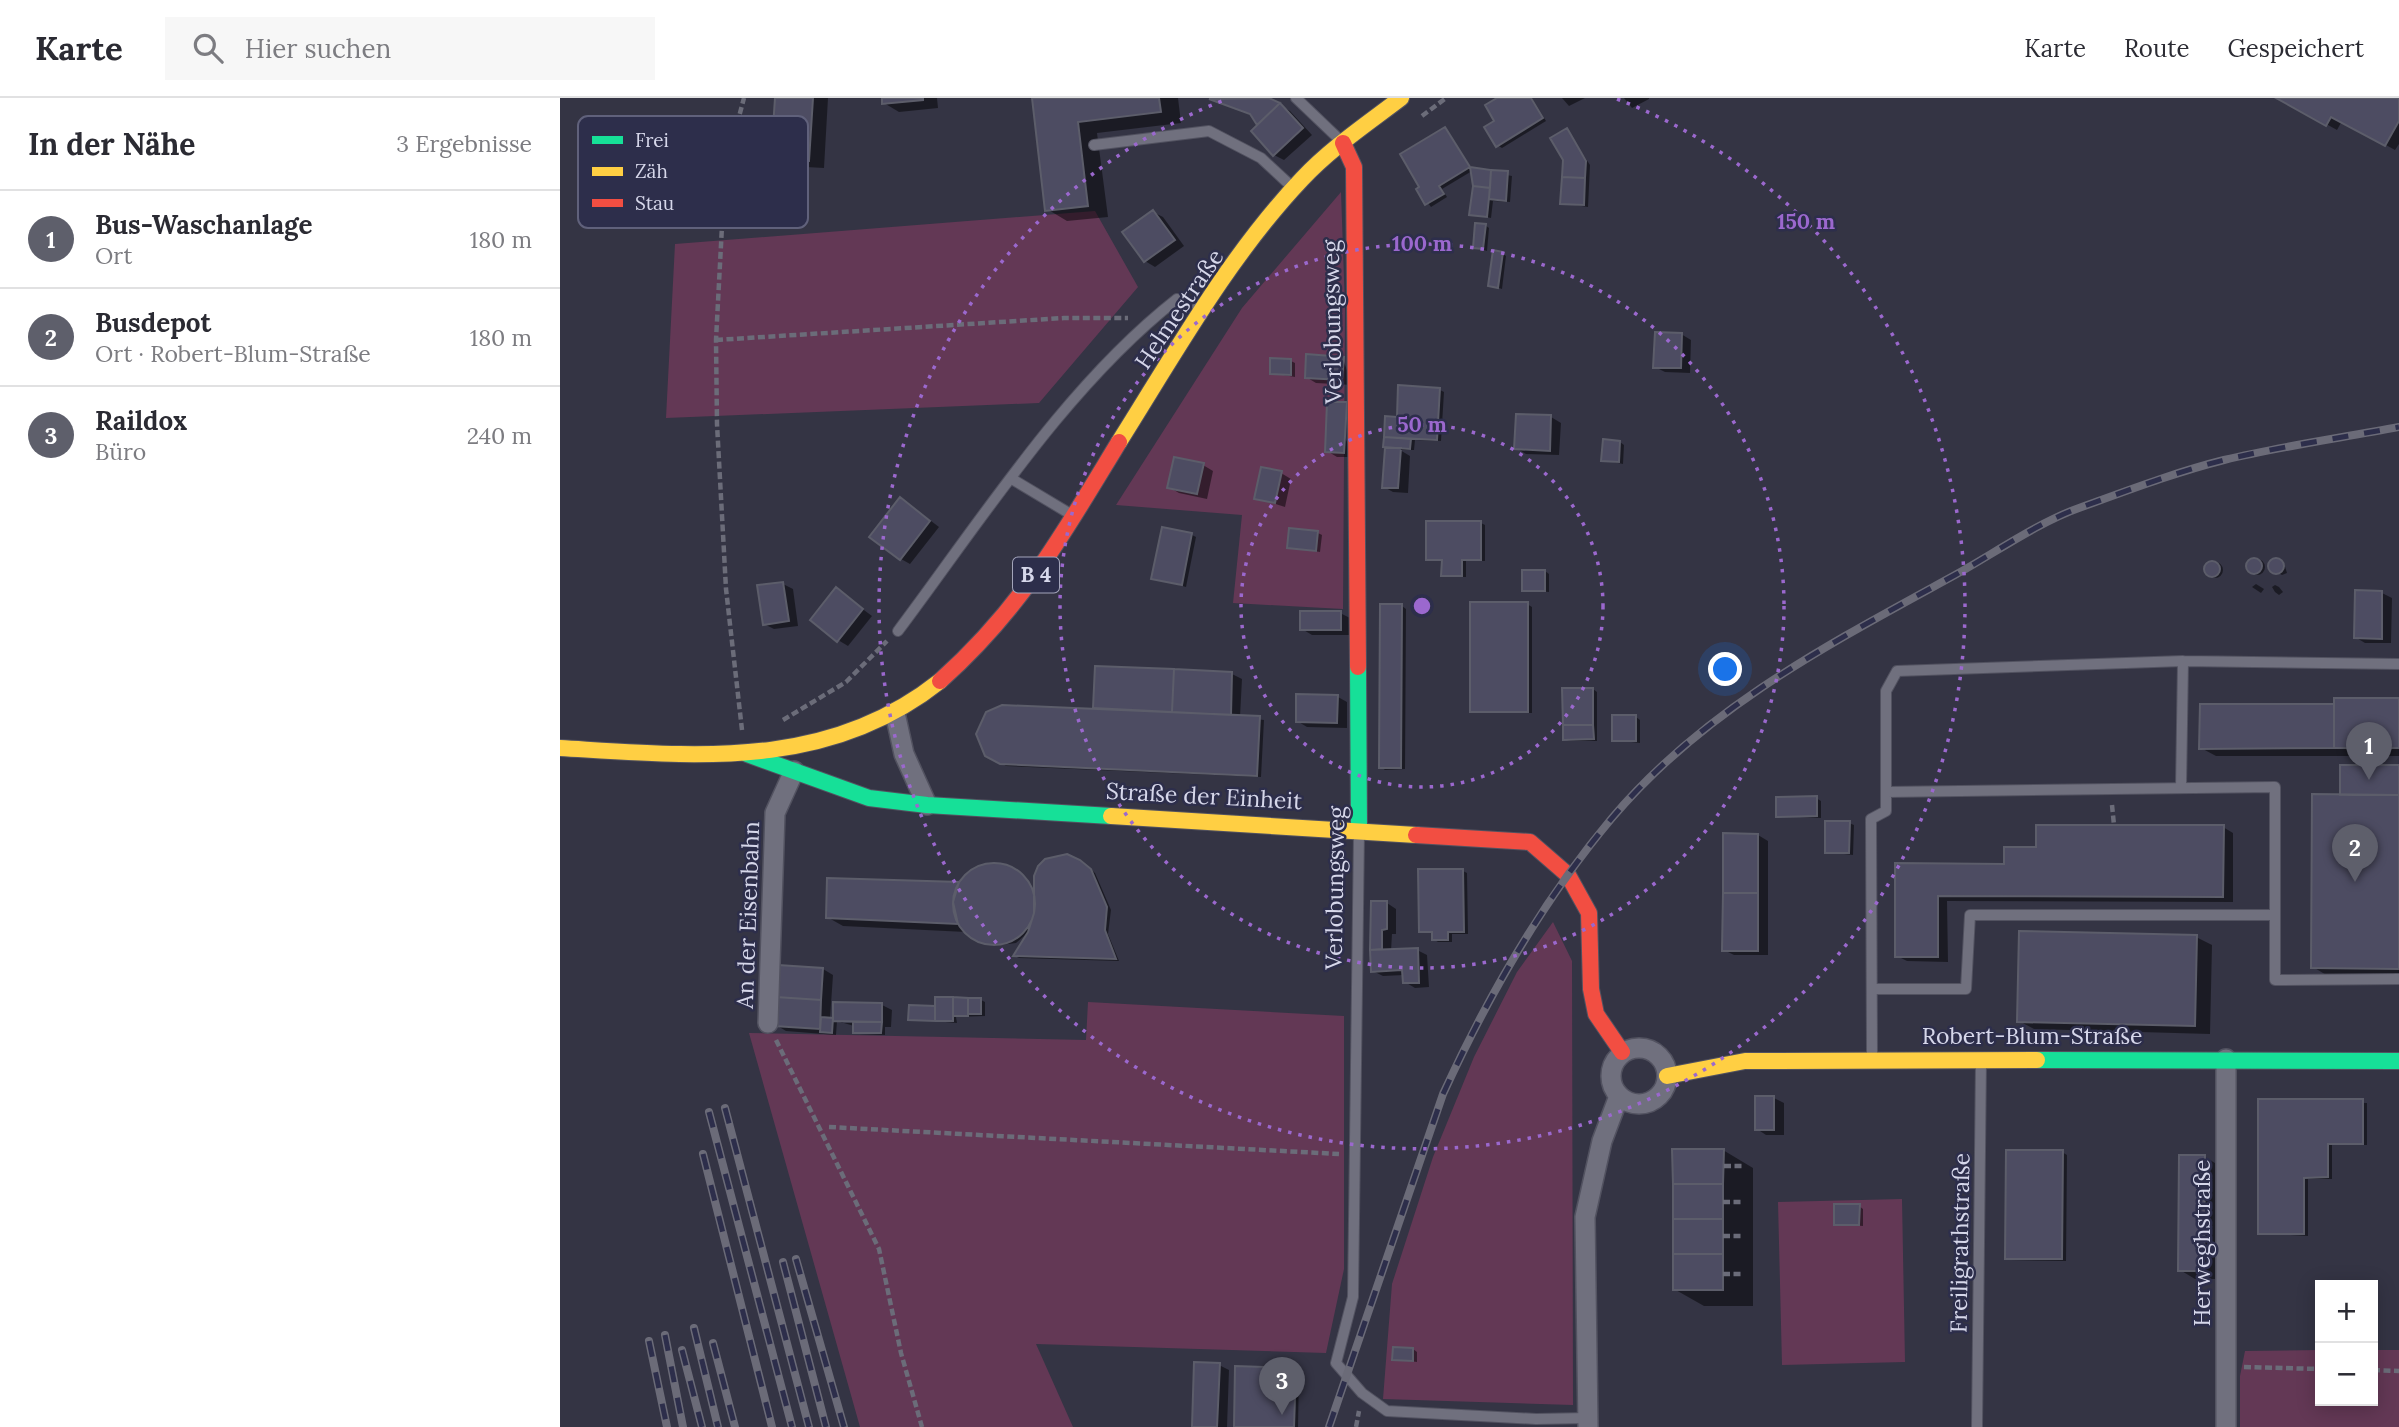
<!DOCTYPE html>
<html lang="de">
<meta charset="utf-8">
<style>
:root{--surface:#fff;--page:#f7f7f7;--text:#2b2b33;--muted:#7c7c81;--line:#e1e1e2;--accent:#5e5f6b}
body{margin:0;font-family:Lora,serif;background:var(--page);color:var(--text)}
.controls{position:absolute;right:21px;bottom:21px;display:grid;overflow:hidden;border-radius:0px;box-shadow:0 4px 18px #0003}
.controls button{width:63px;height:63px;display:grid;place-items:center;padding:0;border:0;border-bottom:2px solid var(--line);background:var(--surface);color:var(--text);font:35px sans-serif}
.you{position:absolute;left:1166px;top:572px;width:24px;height:24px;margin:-18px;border:5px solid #fff;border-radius:50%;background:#1a73e8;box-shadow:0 0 0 10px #1a73e833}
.badge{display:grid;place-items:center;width:46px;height:46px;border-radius:50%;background:var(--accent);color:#fff;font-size:23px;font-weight:700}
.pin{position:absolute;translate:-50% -58px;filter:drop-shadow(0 2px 4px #0008)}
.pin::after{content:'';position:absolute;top:37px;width:24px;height:21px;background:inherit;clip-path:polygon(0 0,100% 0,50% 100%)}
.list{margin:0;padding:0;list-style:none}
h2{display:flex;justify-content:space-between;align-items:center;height:91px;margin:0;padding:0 28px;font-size:30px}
h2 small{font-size:23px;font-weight:400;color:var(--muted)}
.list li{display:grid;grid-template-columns:46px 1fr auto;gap:21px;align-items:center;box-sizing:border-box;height:98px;padding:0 28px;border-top:2px solid var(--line)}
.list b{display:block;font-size:26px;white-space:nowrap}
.list p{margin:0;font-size:23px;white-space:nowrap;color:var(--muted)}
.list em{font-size:23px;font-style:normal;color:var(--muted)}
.icon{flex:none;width:38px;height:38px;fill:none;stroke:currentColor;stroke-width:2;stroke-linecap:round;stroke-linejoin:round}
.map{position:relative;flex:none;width:1839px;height:1329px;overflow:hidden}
header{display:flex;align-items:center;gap:42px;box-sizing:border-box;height:98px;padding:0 35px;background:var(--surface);border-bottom:2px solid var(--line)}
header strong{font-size:33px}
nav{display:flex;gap:38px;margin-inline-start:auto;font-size:24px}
.search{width:490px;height:63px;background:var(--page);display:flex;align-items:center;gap:18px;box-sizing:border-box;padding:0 24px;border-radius:0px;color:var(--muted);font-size:26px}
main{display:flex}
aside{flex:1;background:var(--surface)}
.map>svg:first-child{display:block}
.green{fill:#633855}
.shadow{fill:#0007;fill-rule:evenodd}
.building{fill:#4d4c62;stroke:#5c5d6a;stroke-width:2}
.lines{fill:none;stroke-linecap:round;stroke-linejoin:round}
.lane-casing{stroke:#525260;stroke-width:12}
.street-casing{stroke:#525260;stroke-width:22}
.fast-casing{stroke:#525260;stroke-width:18}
.slow-casing{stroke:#525260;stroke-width:18}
.jam-casing{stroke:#525260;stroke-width:18}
.path{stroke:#6b6c79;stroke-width:4.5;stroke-dasharray:7 3.5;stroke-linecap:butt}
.lane{stroke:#70707e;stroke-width:10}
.street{stroke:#70707e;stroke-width:19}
.fast{stroke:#16e098;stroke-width:16}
.slow{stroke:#ffcf43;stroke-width:16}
.jam{stroke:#f24e42;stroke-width:16}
.rail-casing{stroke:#6b6b78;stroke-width:8}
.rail{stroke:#2d2e4b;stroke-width:5;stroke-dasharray:16;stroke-linecap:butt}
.ring{fill:none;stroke:#9b68ce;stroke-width:3.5;stroke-dasharray:3.5 7}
.labels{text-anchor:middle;stroke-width:5;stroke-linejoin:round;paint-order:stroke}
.shield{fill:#2d2e4b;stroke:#a3a4ba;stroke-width:2}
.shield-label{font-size:21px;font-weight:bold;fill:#d6d7ea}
.street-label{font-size:23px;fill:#d6d7ea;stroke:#2d2e4b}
.key{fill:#2d2e4b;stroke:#60617b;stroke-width:2}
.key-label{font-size:19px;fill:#d6d7ea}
.centre{fill:#9b68ce;stroke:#2d2e4b;stroke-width:3.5}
.ring-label{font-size:21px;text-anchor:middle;font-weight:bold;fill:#9b68ce;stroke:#2d2e4b;stroke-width:5;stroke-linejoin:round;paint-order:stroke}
</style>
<header>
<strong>Karte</strong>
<div class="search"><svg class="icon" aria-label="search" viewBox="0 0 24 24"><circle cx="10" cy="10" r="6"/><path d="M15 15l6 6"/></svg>Hier suchen</div>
<nav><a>Karte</a><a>Route</a><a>Gespeichert</a></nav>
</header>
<main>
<aside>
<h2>In der Nähe<small>3 Ergebnisse</small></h2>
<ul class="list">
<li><span class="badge">1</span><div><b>Bus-Waschanlage</b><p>Ort</p></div><em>180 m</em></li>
<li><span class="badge">2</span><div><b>Busdepot</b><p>Ort · Robert-Blum-Straße</p></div><em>180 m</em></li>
<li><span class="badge">3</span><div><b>Raildox</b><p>Büro</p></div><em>240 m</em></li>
</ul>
</aside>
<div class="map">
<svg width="1839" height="1329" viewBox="0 0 1839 1329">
<rect width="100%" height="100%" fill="#343444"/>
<path class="green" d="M 781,94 L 785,209 L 783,511 L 673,505 L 682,417 L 556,407 L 682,210 Z
M 535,113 L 578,189 L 479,305 L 106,320 L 115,146 Z
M 993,824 L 1012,863 L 1013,1307 L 823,1301 L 832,1186 L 873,1059 L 914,959 L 957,874 Z
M 528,904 L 784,918 L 784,1171 L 766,1255 L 476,1246 L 513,1329 L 300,1329 L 189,935 L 526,942 Z
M 1342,1101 L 1345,1264 L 1222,1267 L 1218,1104 Z
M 1760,1252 L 1760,1303 L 1813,1303 L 1813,1252 L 1839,1252 L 1839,1329 L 1680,1329 L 1680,1278 L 1685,1253 Z"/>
<path class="shadow" d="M 217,0 L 268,0 L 264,70 L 228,68 L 212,59 Z
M 323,0 L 377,0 L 378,10 L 339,14 L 324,5 Z
M 473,0 L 618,0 L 621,25 L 537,35 L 548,119 L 507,123 L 487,111 Z
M 651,0 L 705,0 L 730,13 L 752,37 L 724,62 L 714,57 L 693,18 Z
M 940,0 L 972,0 L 986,23 L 942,50 L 937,47 L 936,23 Z
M 1002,0 L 1025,0 L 1009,8 Z
M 1064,0 L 1089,0 L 1089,1 L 1072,10 Z
M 1719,0 L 1839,0 L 1839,46 L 1835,52 L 1782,23 L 1777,32 Z
M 885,31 L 912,71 L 952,78 L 950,104 L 933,103 L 931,120 L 911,116 L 914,88 L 912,73 L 882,91 L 887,99 L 871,109 L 858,92 Z
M 1007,32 L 1030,67 L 1028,109 L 1002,105 Z
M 593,114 L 603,119 L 624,148 L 595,169 L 585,163 Z
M 925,127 L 929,130 L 927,153 L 915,149 Z
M 942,155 L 946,158 L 942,191 L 930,187 Z
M 1121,236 L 1131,242 L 1130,275 L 1105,274 L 1095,269 Z
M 783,261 L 792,287 L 756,285 L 746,279 Z
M 731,263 L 735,265 L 735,279 L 712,275 Z
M 880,292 L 884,294 L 881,343 L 855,342 L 854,352 L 840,352 L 850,358 L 848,395 L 833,394 L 824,389 L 826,320 L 838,321 Z
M 769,305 L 794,359 L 777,359 L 767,353 Z
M 991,319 L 1001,325 L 999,357 L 966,356 L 956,350 Z
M 1060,344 L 1064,347 L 1063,366 L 1043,362 Z
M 643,367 L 653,373 L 647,401 L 619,395 L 609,389 Z
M 721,375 L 731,381 L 725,409 L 696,400 Z
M 350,407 L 379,429 L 350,466 L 341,461 Z
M 921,425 L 925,427 L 925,463 L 906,463 L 906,479 L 888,479 L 883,477 L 883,463 L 868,461 Z
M 758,435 L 762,437 L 760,454 L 729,449 Z
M 632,437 L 636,439 L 626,489 L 593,480 Z
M 1715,461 L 1724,465 L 1727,475 L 1722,477 L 1710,470 Z
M1689 469a8 8 0 1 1 16 0a8 8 0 1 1-16 0Z
M1647 472a8 8 0 1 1 16 0a8 8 0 1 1-16 0Z
M 985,473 L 989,476 L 989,494 L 964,492 Z
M 223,486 L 233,491 L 238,528 L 214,531 L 204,526 Z
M 1696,486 L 1704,491 L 1701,495 L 1692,489 Z
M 1715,487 L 1719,489 L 1723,494 L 1719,497 L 1715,494 L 1712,489 Z
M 277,492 L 312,518 L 288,548 L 278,542 Z
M 1822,495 L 1832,500 L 1831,545 L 1805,545 L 1795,539 Z
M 967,506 L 972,509 L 972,615 L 916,615 L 911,613 Z
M 842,508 L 846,511 L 845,671 L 825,672 L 821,669 Z
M 780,515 L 790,520 L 790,537 L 752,537 L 742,531 Z
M 672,576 L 682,581 L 680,619 L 704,622 L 701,679 L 446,668 L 427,657 L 541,613 L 535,609 Z
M 1033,591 L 1037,594 L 1037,643 L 1009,643 L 1005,641 Z
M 778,599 L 787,604 L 787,630 L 747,629 L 737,623 Z
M 1839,601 L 1839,658 L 1656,658 L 1641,650 L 1776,607 Z
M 1076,619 L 1080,622 L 1080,645 L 1054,642 Z
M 1839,668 L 1839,881 L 1773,881 L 1753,869 L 1787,698 Z
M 1256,700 L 1261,703 L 1261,720 L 1218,718 Z
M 1289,725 L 1294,727 L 1293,757 L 1266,754 Z
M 1663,729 L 1673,735 L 1673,804 L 1387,803 L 1388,864 L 1347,863 L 1337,858 L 1337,767 L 1445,767 L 1478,751 Z
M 1198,737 L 1208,743 L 1208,857 L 1174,857 L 1164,852 Z
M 525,766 L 535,775 L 551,812 L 548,836 L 559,863 L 459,860 L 456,858 L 471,832 L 456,845 L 433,848 L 406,834 L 283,828 L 267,819 L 269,782 L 400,786 L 408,777 L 428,767 L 439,767 L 465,780 L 475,795 Z
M 903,773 L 907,775 L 908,836 L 892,836 L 892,844 L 878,844 L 873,841 L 873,835 L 861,833 Z
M 813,805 L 827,805 L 836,811 L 836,836 L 832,836 L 831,853 L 857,852 L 867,857 L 869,889 L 855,890 L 845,884 L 844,877 L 823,878 L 813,873 Z
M 1636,839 L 1652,847 L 1650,936 L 1474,931 L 1459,923 Z
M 263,871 L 273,877 L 270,921 L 322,907 L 332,912 L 331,929 L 325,929 L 325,937 L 299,936 L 294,934 L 294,928 L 277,923 L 276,937 L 226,933 L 216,927 ZM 282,922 L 295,922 L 295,925 L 282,925 Z
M 421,902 L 425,904 L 425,918 L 396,919 L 397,925 L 350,921 L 377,909 Z
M 1214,1000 L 1224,1005 L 1224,1037 L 1206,1037 L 1197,1031 Z
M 1699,1003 L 1807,1005 L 1807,1047 L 1772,1047 L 1772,1081 L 1748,1081 L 1748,1138 L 1700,1135 Z
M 1163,1052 L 1193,1070 L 1193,1208 L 1144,1208 L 1114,1191 Z
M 1502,1054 L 1507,1057 L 1506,1163 L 1451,1162 L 1447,1160 Z
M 1645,1059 L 1660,1068 L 1659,1181 L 1635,1181 L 1620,1172 Z
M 1299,1108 L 1303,1111 L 1303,1128 L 1275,1126 Z
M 853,1251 L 857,1254 L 857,1264 L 834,1261 Z
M 659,1267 L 669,1272 L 667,1329 L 634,1329 Z
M 735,1272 L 739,1274 L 738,1329 L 675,1329 Z"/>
<path class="building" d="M 215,0 L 253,0 L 249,63 L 211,60 Z
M 322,0 L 363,0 L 363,2 L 322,6 Z
M 472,0 L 599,0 L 601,14 L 518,24 L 528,108 L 485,113 Z
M 709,0 L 720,5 L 697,27 L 690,16 L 649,1 Z
M 937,0 L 971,0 L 983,20 L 936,49 L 924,29 L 934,23 L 925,7 Z
M 1716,0 L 1839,0 L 1839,23 L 1825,48 L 1771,19 L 1766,28 Z
M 720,5 L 743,30 L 713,58 L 691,33 Z
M 885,29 L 910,69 L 879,88 L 884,96 L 865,107 L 856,91 L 859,89 L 840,56 Z
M 1007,30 L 1026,63 L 1025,80 L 1002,79 L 1003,62 L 990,40 Z
M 910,69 L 931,72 L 930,90 L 913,88 Z
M 931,72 L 948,73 L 946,103 L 929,101 Z
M 1002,79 L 1025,80 L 1024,107 L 1000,106 Z
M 913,88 L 930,90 L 927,119 L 909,117 Z
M 593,112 L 615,142 L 584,164 L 562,134 Z
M 915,125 L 926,126 L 923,151 L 913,150 Z
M 933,152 L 943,154 L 938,190 L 928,188 Z
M 1095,234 L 1122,235 L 1121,270 L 1093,270 Z
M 746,256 L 784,259 L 782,282 L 745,280 Z
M 710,260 L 731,261 L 731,277 L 710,276 Z
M 838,287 L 880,290 L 877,342 L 824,339 L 825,318 L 837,319 Z
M 767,304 L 787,304 L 784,355 L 765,354 Z
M 956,316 L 991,317 L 990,353 L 954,351 Z
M 824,339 L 851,341 L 850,351 L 823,349 Z
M 1043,341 L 1060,343 L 1059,364 L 1041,363 Z
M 825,350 L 841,350 L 838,390 L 822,390 Z
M 614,359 L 644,365 L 637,396 L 607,390 Z
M 701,369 L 722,373 L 715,405 L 694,401 Z
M 340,399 L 370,423 L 340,462 L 309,439 Z
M 866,423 L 921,423 L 921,462 L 902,462 L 902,478 L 881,478 L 882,462 L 866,462 Z
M 602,429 L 632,435 L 622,487 L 591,481 Z
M 729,430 L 758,433 L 756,453 L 727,450 Z
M1686 468a8 8 0 1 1 16 0a8 8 0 1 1-16 0Z
M1708 468a8 8 0 1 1 16 0a8 8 0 1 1-16 0Z
M1644 471a8 8 0 1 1 16 0a8 8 0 1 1-16 0Z
M 962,472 L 985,472 L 985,493 L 962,493 Z
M 223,484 L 229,523 L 203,527 L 197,487 Z
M 276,489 L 303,511 L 277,544 L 250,522 Z
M 1795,492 L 1822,493 L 1822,541 L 1794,540 Z
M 910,504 L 968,504 L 968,614 L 910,614 Z
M 820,506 L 842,506 L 841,670 L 819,670 Z
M 740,513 L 781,513 L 781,532 L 740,532 Z
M 535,568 L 614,571 L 612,614 L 533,610 Z
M 614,571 L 672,574 L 671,617 L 612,614 Z
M 1002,590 L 1033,590 L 1033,627 L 1003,627 Z
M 736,596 L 778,597 L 777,625 L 736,624 Z
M 1774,600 L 1839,600 L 1839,650 L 1774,650 Z
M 1640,606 L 1774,606 L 1774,650 L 1639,651 Z
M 442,607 L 700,618 L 697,678 L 440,666 L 425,658 L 416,636 L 426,614 Z
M 1052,617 L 1076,617 L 1076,643 L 1052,643 Z
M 1003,627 L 1033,627 L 1034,641 L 1003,642 Z
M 1780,667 L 1839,667 L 1839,697 L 1780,697 Z
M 1752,696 L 1839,697 L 1839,871 L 1751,870 Z
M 1257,698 L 1257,718 L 1216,719 L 1216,699 Z
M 1265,723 L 1290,723 L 1289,755 L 1265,755 Z
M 1476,727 L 1664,727 L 1663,799 L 1378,798 L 1378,859 L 1335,859 L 1335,765 L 1444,766 L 1444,749 L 1476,749 Z
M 1163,735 L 1198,736 L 1198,795 L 1163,795 Z
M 507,756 L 520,762 L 531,771 L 547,809 L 545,832 L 556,861 L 453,858 L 468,834 L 474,815 L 474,778 L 478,768 L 485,761 Z
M393 806a41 41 0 1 1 82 0a41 41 0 1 1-82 0Z
M 858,771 L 903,771 L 904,834 L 888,834 L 888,842 L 872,842 L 872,834 L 859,834 Z
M 267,780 L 399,784 L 393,804 L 398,826 L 266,820 Z
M 1163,795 L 1198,795 L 1198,853 L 1162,853 Z
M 811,803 L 827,803 L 827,831 L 822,832 L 822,851 L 810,852 Z
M 1459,833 L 1637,837 L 1635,928 L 1457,924 Z
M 858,850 L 859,885 L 843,885 L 842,872 L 811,874 L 810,852 Z
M 218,867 L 263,870 L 261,902 L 216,899 Z
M 216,899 L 261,902 L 260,931 L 214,928 Z
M 375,899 L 393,899 L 393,923 L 375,923 Z
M 393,899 L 408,900 L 408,918 L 393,918 Z
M 408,900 L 421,900 L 421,916 L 408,916 Z
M 273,904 L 322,905 L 322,924 L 273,923 Z
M 349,907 L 375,908 L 375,923 L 348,922 Z
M 261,919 L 273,920 L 272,935 L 260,934 Z
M 293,924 L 322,924 L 321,935 L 293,935 Z
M 1195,998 L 1214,998 L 1214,1032 L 1195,1032 Z
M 1698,1001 L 1803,1001 L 1803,1046 L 1768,1046 L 1768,1079 L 1744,1080 L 1744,1136 L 1698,1136 Z
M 1112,1051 L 1164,1051 L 1163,1086 L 1113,1086 Z
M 1446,1052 L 1503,1052 L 1502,1161 L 1445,1161 Z
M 1619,1057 L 1645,1057 L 1644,1173 L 1618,1173 Z
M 1113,1086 L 1163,1086 L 1163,1121 L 1113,1121 Z
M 1274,1106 L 1300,1106 L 1299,1127 L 1274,1127 Z
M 1113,1121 L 1163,1121 L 1163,1156 L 1113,1156 Z
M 1113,1156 L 1163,1156 L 1163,1192 L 1113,1192 Z
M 833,1249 L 853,1250 L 853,1263 L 832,1262 Z
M 634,1264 L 660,1265 L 657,1329 L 632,1329 Z
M 675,1268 L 736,1270 L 734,1329 L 674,1329 Z"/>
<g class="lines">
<defs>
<path id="lane" d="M 736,0 L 780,42
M 534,47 L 649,33 L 701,60 L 730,87
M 452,381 L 512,417
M 338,533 C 422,421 507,287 617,201 L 642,208
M 1621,690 L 1623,563
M 1326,694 L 1715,689 L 1715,882 L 1839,881
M 799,734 L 793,1199 L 776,1265 L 802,1295 L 827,1313 L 976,1321 L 1028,1320
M 1312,891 L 1406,891 L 1410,817 L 1715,817
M 1312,958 L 1311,721 L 1326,713 L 1326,593 L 1337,573 L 1623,563 L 1839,566
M 1417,1329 L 1421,962"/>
<path id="street" d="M 335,615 L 344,656 L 367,707
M 208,925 L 215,715 L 234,673
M1051 978a28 28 0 1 1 56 0a28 28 0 1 1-56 0Z
M 1666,961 L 1666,1329
M 1028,1329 L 1025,1119 L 1042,1043 L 1059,998"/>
<path id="fast" d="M 798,569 L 799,731
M 187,656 L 309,700 L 367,707 L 551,718
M 1477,962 L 1839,963"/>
<path id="slow" d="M 559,344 C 615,255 669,158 742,81 C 771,50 807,26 841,0
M 0,650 C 135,658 267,673 380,583
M 551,718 L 856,737
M 1107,978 L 1185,963 L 1477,962"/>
<path id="jam" d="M 783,45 L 794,69 L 798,569
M 380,583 C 462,510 503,436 559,344
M 856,737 L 970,744 L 1008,777 L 1029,815 L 1031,891 L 1036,916 L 1062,954"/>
</defs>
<use href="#lane" class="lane-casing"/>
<use href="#street" class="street-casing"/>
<use href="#fast" class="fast-casing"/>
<use href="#slow" class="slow-casing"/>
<use href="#jam" class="jam-casing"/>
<path class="path" d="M 862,18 L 886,0
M 156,242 L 504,220 L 568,220
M 223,622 L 286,584 L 327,543
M 182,632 L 166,491 L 157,326 L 156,242 L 165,71 L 184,0
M 1552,707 L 1554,727
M 216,942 L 319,1151 L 341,1255 L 362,1329
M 269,1029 L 779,1056
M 1164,1068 L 1184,1068
M 1163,1104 L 1184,1104
M 1163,1138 L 1183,1138
M 1163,1176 L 1183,1176
M 1684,1269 L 1760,1271
M 1813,1272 L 1839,1273
M 796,1329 L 799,1313"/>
<use href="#lane" class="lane"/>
<use href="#street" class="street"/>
<use href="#fast" class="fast"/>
<use href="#slow" class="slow"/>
<use href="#jam" class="jam"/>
<defs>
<path id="rail" d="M 165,1010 L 249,1329
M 149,1014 L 232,1329
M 143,1056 L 212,1329
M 236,1161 L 284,1329
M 223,1164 L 266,1329
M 134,1230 L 158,1329
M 105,1237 L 123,1329
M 89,1243 L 107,1329
M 153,1245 L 175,1329
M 122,1252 L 142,1329
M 769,1329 L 883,996 C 928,898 983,802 1052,720 C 1145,610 1271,545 1395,477 C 1433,456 1479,424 1519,410 C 1566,393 1616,374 1664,362 C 1722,348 1781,340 1839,329"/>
</defs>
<use href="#rail" class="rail-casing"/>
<use href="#rail" class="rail"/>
</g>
<g class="ring">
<circle cx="862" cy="508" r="181"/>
<circle cx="862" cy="508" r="362"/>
<path d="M1057 1A543 543 0 1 1 667 1"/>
</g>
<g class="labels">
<rect class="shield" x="453" y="459.5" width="46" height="35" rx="5"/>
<g class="shield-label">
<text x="476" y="484">B 4</text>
</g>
<g class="street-label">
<text transform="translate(619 211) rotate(-56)" y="8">Helmestraße</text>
<text transform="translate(772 224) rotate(-91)" y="8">Verlobungsweg</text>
<text transform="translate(644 698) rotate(3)" y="8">Straße der Einheit</text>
<text transform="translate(775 790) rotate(-89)" y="8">Verlobungsweg</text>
<text transform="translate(188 817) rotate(-88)" y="8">An der Eisenbahn</text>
<text x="1472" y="946">Robert-Blum-Straße</text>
<text transform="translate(1400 1145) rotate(-89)" y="8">Freiligrathstraße</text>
<text transform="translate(1642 1145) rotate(-90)" y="8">Herweghstraße</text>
</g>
</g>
<rect x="18" y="18" width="230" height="112" rx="10" class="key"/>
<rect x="32" y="38" width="31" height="8" fill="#16e098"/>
<rect x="32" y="69" width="31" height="9" fill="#ffcf43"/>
<rect x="32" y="101" width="31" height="8" fill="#f24e42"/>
<g class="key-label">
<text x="75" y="49">Frei</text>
<text x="75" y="80">Zäh</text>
<text x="75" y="112">Stau</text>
</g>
<circle cx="862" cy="508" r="10" class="centre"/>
<g class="ring-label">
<text x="1246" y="131">150 m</text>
<text x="862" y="153">100 m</text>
<text x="862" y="334">50 m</text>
</g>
</svg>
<div class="controls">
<button>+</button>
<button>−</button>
</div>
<div class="you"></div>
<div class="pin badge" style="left:1809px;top:682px">1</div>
<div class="pin badge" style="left:1795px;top:784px">2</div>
<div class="pin badge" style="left:722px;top:1317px">3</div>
</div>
</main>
